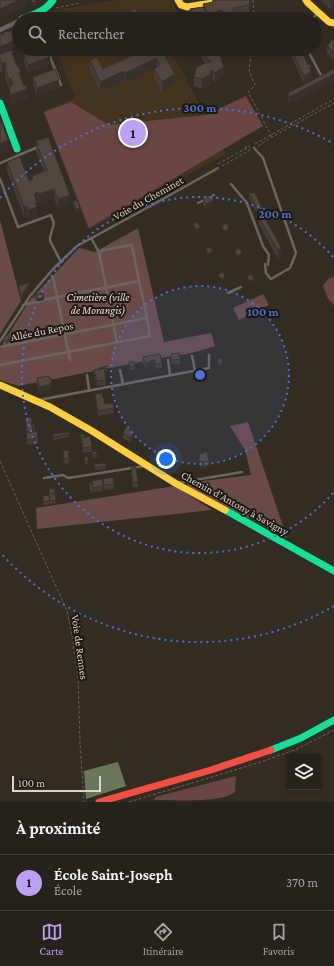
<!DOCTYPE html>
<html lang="fr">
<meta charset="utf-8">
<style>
:root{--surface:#26211a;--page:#322e27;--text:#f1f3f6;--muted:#a4a3a2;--line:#423e39;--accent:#bca0f2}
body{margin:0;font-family:"Crimson Pro",serif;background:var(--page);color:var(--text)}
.controls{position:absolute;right:12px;bottom:12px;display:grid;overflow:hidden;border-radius:4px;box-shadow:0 2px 10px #0003}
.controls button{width:36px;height:36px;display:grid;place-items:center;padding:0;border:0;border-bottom:1px solid var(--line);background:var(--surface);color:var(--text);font:20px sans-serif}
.scale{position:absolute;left:12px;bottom:10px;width:89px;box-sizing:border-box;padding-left:4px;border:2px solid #ddd4ca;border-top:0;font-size:11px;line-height:14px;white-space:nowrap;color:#ddd4ca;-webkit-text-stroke:3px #1c170f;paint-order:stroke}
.you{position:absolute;left:166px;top:459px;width:14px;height:14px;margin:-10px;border:3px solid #fff;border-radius:50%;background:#1a73e8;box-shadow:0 0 0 6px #1a73e833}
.badge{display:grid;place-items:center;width:26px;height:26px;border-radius:50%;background:var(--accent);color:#111;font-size:13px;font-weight:700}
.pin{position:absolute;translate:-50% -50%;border:2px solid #fff;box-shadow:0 1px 4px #0006}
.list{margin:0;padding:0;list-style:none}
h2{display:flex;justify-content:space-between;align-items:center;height:52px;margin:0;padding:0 16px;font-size:17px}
h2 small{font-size:13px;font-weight:400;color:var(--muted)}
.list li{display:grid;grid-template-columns:26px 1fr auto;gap:12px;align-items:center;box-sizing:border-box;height:56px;padding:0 16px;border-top:1px solid var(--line)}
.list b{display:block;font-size:15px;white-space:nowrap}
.list p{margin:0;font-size:13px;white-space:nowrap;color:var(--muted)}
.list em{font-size:13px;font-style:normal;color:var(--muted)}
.icon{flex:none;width:22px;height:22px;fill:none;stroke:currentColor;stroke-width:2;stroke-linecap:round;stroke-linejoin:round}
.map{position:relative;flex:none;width:334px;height:802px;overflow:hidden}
.search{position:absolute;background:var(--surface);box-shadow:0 2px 10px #0003;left:12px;right:12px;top:12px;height:44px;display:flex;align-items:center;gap:10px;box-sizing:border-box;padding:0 14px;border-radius:22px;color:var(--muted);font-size:15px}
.sheet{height:108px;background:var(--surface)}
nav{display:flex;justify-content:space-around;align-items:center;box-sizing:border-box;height:56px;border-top:1px solid var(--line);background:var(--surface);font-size:11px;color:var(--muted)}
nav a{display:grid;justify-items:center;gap:2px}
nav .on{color:var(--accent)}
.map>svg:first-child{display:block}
.built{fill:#43331d}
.green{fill:#684b49}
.forest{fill:#684644}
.water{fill:#697758}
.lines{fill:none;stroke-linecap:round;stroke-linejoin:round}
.path{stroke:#68625b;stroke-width:1;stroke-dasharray:3 2;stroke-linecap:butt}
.lane{stroke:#6b655e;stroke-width:2.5}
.street{stroke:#6b655e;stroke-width:4.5}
.fast{stroke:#16e098;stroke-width:7}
.slow{stroke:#ffcf43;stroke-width:7}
.jam{stroke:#f24e42;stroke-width:7}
.wall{fill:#453c35}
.shaded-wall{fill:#38312b}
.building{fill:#50463e;stroke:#38312b}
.ring{fill:none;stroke:#4d70d4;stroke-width:2;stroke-dasharray:2 4}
.labels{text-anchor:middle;stroke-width:4;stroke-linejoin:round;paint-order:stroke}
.street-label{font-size:11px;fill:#ddd4ca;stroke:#1c170f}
.park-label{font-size:11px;font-style:italic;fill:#f8dbd9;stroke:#1c170f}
.centre{fill:#4d70d4;stroke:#1c170f;stroke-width:2}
.ring-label{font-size:12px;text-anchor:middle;font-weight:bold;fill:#4d70d4;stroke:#1c170f;stroke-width:4;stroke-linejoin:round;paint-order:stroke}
</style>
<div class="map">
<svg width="334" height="802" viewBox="0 0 334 802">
<rect width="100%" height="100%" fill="#332c22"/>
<path class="built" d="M 116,0 L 171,0 L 177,11 L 174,19 L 40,19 L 39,16 L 51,11 Z
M 51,49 L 170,49 L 226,154 L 88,230 L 43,111 L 75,98 L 59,57 L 54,58 Z"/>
<path class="green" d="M 0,220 L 21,301 L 0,334 Z
M 138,228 L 164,342 L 211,333 L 215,346 C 200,351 186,355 171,356 L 18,386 L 0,380 L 0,349 L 2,348 L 3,343 L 30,300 L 79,248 L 95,252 Z
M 263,294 L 269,305 L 239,320 L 233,308 Z
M 248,422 L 287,538 L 188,487 L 187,483 L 251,475 L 245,450 L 230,426 Z
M 175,486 L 212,510 L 37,529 L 36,508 Z"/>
<path class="forest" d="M 246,96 L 263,126 L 89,228 L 44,112 L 71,102 L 109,125 L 206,115 Z
M 333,277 L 334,277 L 334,305 L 328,299 L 323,286 L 328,279 Z
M 236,776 L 235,792 C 232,794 228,796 224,797 C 203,802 175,800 154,800 L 155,797 Z"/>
<path class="water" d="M 118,762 L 126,786 L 86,799 L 84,771 Z"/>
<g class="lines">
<path class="path" d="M 253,0 L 254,19
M 56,8 L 80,3
M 252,49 L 249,70 L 255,85 L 248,92 L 272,137
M 255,144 L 334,99
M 245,146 L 248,151
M 258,146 L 272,137 L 334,103
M 218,164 L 250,146
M 222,166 L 250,150
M 132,211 L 157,197
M 0,461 L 67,611 L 72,635 L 78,676 L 80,743 L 84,802
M 129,802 L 261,762 L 297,749 L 334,730"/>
<path class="lane" d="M 43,10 L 47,19
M 312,19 L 318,13
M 47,49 L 61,85
M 307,49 L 322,77
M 254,148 L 263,158 L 296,253 L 290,268 L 271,279 L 266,273 L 265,264
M 0,163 L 38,147
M 0,179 L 18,227 L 51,215 L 54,224 L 50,237 L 50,241 L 61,262
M 231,184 L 247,203 L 263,246 L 269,255 L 268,265
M 198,203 L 214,195
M 91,238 L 99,252
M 53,277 L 70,360
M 228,293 L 241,287
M 0,341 L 30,296 L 53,269 L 77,246 L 154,204 L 218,168
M 117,342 L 99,252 L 104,250 L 132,245 L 139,281
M 0,347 L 147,318 L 139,281 L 58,297 L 23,305
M 192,356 L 195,370
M 168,360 L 170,375
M 0,365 L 150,336 L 147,318
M 120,370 L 123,384
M 87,375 L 89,390
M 39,400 L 209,368 L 209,355
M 44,478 L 63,475 L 68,478 L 145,466
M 177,483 L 242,472"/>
<path class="street" d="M 0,30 L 19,21"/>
<path class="fast" d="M 22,19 C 33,14 46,11 53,0
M 0,103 L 17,149
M 225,510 L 334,571
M 271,750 L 301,738 L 334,720"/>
<path class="slow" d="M 178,0 L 181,5 L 187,7 L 212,3
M 306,0 L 308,3 L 329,22 L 334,23
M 0,385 L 50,407 L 92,431 L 175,483 L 225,510"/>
<path class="jam" d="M 99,802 L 211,770 L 271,750"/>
</g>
<path class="wall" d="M 250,0 L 249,15 L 236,17 L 236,19 L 172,19 L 185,16 L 190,13 L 190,9 L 203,7 L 203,4 Z
M 320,0 L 334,0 L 334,6 L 331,10 Z
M 19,29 L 19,49 L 18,46 L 4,52 L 13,57 L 21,77 L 27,98 L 10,105 L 10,88 L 9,88 L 5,78 L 5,72 L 2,73 L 0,71 L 0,34 L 2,35 L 4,34 L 4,32 L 11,32 L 11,30 L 15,31 Z
M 334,38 L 334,60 L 327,53 L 327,46 Z
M 162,49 L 175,83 L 162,92 L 154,78 L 154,70 L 125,83 L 124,81 L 100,92 L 90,70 L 90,60 L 103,69 Z
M 199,49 L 214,49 L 222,64 L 224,76 L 215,82 L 213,80 L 211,82 L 211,84 L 202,89 L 194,86 L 194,77 L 205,64 L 199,52 Z
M 288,49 L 303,49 L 303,54 L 306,61 L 308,65 L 311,67 L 311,80 L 304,84 Z
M 24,54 L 50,64 L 28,73 L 24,62 Z
M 334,69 L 289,104 L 288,100 L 288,93 Z
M 33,77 L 59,87 L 37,96 L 33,85 Z
M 36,141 L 70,204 L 58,209 L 54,198 L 39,204 L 38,202 L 37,202 L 37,217 L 28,220 L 27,216 L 24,217 L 7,171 L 7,162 L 29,181 L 32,180 L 32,176 L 44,172 L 36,151 Z
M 249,193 L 263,210 L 263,215 L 281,254 L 278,259 L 259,225 L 259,217 L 261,215 L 258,215 L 249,198 Z
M 203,199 L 214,205 L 206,209 L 203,204 Z
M 73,202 L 80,210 L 76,212 L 73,204 Z
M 19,286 L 30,287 L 21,301 L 19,291 Z
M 171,354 L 180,359 L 180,364 L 172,365 L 171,359 Z
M 143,357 L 162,363 L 162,368 L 155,369 L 155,365 L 151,366 L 151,367 L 145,369 L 143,362 Z
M 129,362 L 135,366 L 135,369 L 130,370 Z
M 99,368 L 107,369 L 107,371 L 105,372 L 106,380 L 106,385 L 97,386 L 94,375 L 94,370 L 99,370 Z
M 37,378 L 52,388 L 50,389 L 50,390 L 39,392 L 37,384 Z
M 95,394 L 105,404 L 114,408 L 114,413 L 98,416 L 95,399 Z
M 25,418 L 32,423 L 38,438 L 38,443 L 27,445 Z
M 123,433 L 134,437 L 130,443 L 123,438 Z
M 53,434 L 69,434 L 69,437 L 53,440 Z
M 80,435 L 85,437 L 92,447 L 92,452 L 97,454 L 97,457 L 92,458 L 92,452 L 83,453 Z
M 63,451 L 69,453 L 69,463 L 64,464 L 63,456 Z
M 199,454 L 209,461 L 209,466 L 200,467 L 199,459 Z
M 84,457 L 88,457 L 88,464 L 85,464 Z
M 94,464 L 106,466 L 106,469 L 95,470 Z
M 131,468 L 138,482 L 138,487 L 133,488 L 131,473 Z
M 103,479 L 114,484 L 114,489 L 104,490 Z
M 92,481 L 103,486 L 103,491 L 90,493 L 89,484 L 92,483 Z
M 49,489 L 55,489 L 56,503 L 50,504 Z
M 49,495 L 50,504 L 43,505 L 43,498 Z"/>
<path class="shaded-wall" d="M 19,0 L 26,0 L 26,6 L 0,18 L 0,9 Z
M 250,0 L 250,7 L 249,15 L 249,5 Z
M 333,0 L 334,0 L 334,6 L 331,10 L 331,2 Z
M 36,2 L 36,4 L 32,6 L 32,3 Z
M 222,10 L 222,19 L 215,19 L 215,12 Z
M 18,39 L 18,46 L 0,54 L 0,47 Z
M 50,57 L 50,64 L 28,73 L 28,65 Z
M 157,58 L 157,68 L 125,83 L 125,73 Z
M 222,60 L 222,67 L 224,66 L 224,76 L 215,82 L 215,73 L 221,61 Z
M 5,62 L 5,72 L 2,73 L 2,63 Z
M 311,67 L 311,80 L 304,84 L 304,76 L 309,68 Z
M 213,70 L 213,80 L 211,82 L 211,84 L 202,89 L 202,79 L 210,72 Z
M 124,71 L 124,81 L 100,92 L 100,82 Z
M 175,74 L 175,83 L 162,92 L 162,82 Z
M 334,74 L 334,81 L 289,104 L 289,97 Z
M 11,78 L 11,88 L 9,88 L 9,79 Z
M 59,80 L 59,87 L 37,96 L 37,88 Z
M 27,89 L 27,98 L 10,105 L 10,95 Z
M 8,140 L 8,150 L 0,154 L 0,144 Z
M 54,189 L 54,198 L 39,204 L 39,194 Z
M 38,192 L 38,202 L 34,203 L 34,194 Z
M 70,195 L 70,204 L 58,209 L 58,199 Z
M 214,200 L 214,205 L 206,209 L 206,204 Z
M 37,202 L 37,217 L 28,220 L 28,210 L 35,203 Z
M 27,206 L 27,216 L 24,217 L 24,207 Z
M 80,208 L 80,210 L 76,212 L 76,209 Z
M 200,227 L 200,229 L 196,231 L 196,229 Z
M 229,228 L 229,231 L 224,233 L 224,231 Z
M 281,247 L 281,254 L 278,259 L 278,251 Z
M 213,251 L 213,254 L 208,256 L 208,254 Z
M 242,253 L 242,256 L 237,258 L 237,256 Z
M 225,277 L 225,279 L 221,281 L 221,279 Z
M 254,279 L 254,281 L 249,283 L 249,281 Z
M 30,282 L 30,287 L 21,301 L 21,296 Z
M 44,297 L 44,300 L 36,302 L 36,299 Z
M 9,338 L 9,341 L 6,344 L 6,341 Z
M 155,360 L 155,365 L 151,366 L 151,367 L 145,369 L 145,364 Z
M 223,363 L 223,365 L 218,367 L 218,364 Z
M 52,383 L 52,388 L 50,389 L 50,390 L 39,392 L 39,387 Z
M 134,432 L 134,437 L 130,443 L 130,438 Z"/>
<path class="building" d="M 0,0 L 19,0 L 0,9 Z
M 31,0 L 35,0 L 36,2 L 32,3 Z
M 216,0 L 250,0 L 249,5 L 233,8 L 234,15 L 235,15 L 236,19 L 223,19 L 222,10 L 215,12 L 215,13 L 208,14 L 203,4 L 213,2 L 212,1 Z
M 328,0 L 333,0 L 331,2 Z
M 203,7 L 209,18 L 202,19 L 193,19 L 190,9 Z
M 136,8 L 141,18 L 140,19 L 115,19 L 128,13 L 128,12 Z
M 183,12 L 186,19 L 172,19 L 172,18 Z
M 190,13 L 192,19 L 186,19 L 185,16 Z
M 87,15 L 89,19 L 81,19 L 81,18 Z
M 244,17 L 248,18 L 248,19 L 244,19 Z
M 14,28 L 15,31 L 19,29 L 19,41 L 18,39 L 0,47 L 0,34 L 1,33 L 2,35 L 4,34 L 4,32 L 6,31 L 7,32 L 9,31 L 10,32 L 11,31 L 11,30 Z
M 334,38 L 334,53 L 327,46 Z
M 37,49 L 47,49 L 50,57 L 28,65 L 24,54 Z
M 145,49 L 162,49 L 167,60 L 175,74 L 162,82 L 154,69 L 160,65 L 157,58 L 125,73 L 124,71 L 100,82 L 90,60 L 97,57 L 103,69 Z
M 202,49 L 214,49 L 214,50 L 216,49 L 222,60 L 221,61 L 224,66 L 215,73 L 213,70 L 210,72 L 211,74 L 202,79 L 194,77 L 196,68 L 207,62 L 210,63 L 211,60 L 208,60 Z
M 291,49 L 302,49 L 301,50 L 306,59 L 305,59 L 308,65 L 310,64 L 311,67 L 309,68 L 311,72 L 304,76 Z
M 12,50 L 13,53 L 12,53 L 17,66 L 18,66 L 21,72 L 19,73 L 24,86 L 26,85 L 27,89 L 10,95 L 10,85 L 13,84 L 11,78 L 9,79 L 5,69 L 7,68 L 5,62 L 2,63 L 0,61 L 0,54 Z
M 55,69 L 59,80 L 37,88 L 33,77 Z
M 334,69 L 334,74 L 289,97 L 288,93 Z
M 0,118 L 8,140 L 0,144 Z
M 48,137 L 70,195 L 58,199 L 54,189 L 39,194 L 38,192 L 34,194 L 37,202 L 35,203 L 37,207 L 28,210 L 27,206 L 24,207 L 7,162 L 20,157 L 29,181 L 33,179 L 32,176 L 47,170 L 36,141 Z
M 249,193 L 255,193 L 263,210 L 258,210 Z
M 211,195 L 214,200 L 206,204 L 203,199 Z
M 77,200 L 80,208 L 76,209 L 73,202 Z
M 262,213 L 281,247 L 278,251 L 259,217 Z
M 198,222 L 200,227 L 196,229 L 193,224 Z
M 226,223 L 229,228 L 224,231 L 222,226 Z
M 210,247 L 213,251 L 208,254 L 206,249 Z
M 239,248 L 242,253 L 237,256 L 235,251 Z
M 223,272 L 225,277 L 221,279 L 218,274 Z
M 251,274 L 254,279 L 249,281 L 247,276 Z
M 30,282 L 21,296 L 19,286 Z
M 43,293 L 44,297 L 36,299 L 35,295 Z
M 6,335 L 9,336 L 9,338 L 7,341 L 6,341 L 3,340 Z
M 179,353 L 180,359 L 172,360 L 171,354 Z
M 160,354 L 162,363 L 155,364 L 155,360 L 150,361 L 151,362 L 145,364 L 143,357 Z
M 221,358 L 223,363 L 218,364 L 217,360 Z
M 129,362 L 134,362 L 135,366 L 130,367 Z
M 107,366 L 107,369 L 104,369 L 104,368 L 99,369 L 99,368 Z
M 104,368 L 106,380 L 97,381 L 94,370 Z
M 48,376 L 49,378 L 51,378 L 52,383 L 50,384 L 50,385 L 39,387 L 37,378 Z
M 102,393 L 105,404 L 113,403 L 114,408 L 98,411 L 95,394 Z
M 31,417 L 33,431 L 27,432 L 25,418 Z
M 32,423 L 34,423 L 35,431 L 33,432 Z
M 126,427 L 134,432 L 130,438 L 123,433 Z
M 37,431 L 38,438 L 27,440 L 26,433 Z
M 69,432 L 69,434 L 53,437 L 53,434 Z
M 84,434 L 85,437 L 81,438 L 81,439 L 80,435 Z
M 90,436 L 92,447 L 83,448 L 81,438 Z
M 69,450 L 69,453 L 68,453 L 69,458 L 64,459 L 63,451 Z
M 96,451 L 97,454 L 92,455 L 92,452 Z
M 207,452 L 209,461 L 200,462 L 199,454 Z
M 84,457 L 88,457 L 88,461 L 85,462 Z
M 106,463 L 106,466 L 95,468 L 94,464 Z
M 136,467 L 138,482 L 133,483 L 131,468 Z
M 113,477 L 114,484 L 104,485 L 103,479 Z
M 102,479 L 103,486 L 93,488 L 92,481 Z
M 92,483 L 93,490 L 90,491 L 89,484 Z
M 49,489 L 55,489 L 55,493 L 52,493 L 52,495 L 55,494 L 56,500 L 50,501 Z
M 49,495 L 50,501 L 43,502 L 43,496 Z"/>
<circle cx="200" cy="375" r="89" fill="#4d70d4" fill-opacity=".12"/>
<g class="ring">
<circle cx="200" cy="375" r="89"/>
<path d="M333 493A178 178 0 1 1 333 257"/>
<path d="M334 606A267 267 0 0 1 0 552M0 198A267 267 0 0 1 334 144"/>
</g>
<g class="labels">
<g class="street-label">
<text transform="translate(148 198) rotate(-29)" y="4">Voie du Cheminet</text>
<text transform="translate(42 331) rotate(-11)" y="4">Allée du Repos</text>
<text transform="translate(235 503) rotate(29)" y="4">Chemin d'Antony à Savigny</text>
<text transform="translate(80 647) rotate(82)" y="4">Voie de Rennes</text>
</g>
<g class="park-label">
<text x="98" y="301">Cimetière (ville<tspan x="98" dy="13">de Morangis)</tspan></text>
</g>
</g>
<circle cx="200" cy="375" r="6" class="centre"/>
<g class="ring-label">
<text x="200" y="112">300 m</text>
<text x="275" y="218">200 m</text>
<text x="263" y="316">100 m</text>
</g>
</svg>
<div class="controls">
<button><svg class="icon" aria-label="layers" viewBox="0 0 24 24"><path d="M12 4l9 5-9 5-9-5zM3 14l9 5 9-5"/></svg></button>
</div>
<div class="scale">100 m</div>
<div class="you"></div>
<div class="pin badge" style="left:133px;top:133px">1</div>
<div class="search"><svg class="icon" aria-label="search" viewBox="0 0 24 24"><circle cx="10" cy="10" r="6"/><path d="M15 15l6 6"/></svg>Rechercher</div>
</div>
<section class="sheet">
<h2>À proximité<small></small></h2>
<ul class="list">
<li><span class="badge">1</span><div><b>École Saint-Joseph</b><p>École</p></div><em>370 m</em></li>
</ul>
</section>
<nav>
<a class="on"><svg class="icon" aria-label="map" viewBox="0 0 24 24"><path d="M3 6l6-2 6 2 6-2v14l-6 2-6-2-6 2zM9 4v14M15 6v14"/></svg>Carte</a>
<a><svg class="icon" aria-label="directions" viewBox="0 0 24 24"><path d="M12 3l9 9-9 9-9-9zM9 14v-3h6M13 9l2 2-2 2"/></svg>Itinéraire</a>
<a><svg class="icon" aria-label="saved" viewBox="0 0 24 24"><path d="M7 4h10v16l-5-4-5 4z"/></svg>Favoris</a>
</nav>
